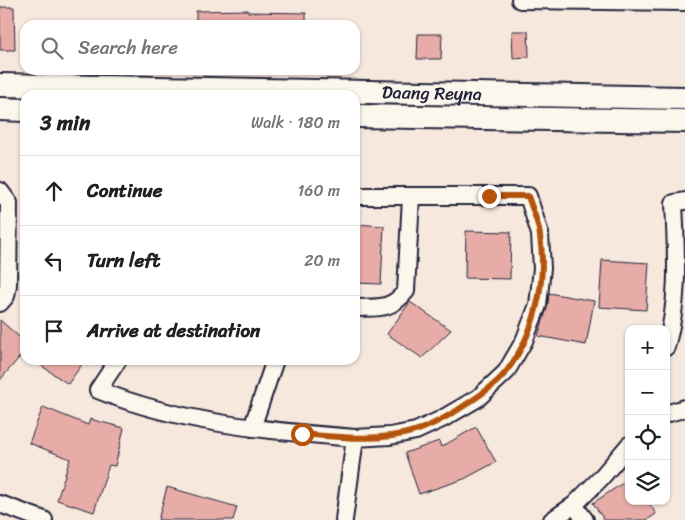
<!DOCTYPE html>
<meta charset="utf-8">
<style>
:root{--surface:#fff;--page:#f6f6f6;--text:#202124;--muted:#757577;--line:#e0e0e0}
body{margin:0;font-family:Sriracha,sans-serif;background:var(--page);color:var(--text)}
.controls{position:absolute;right:15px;bottom:15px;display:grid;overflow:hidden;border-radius:10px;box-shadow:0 1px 4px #0004}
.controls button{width:45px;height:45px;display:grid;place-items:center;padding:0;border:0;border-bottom:1px solid var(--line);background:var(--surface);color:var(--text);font:25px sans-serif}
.stop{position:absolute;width:15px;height:15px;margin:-11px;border:4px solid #b45309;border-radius:50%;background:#fff}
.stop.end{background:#b45309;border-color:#fff;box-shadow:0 1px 5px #0008}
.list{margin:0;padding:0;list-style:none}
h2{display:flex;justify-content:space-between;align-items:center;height:65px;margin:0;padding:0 20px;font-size:21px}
h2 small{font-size:16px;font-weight:400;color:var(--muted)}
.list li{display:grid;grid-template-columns:32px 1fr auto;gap:15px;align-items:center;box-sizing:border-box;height:70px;padding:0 20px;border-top:1px solid var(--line)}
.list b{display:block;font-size:19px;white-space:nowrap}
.list em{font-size:16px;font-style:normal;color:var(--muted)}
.icon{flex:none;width:28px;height:28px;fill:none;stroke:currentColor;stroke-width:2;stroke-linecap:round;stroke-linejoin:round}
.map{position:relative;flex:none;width:685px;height:520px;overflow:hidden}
.search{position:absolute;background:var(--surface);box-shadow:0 1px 4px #0004;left:20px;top:20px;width:340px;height:55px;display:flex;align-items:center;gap:12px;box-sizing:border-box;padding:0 18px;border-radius:15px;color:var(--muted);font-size:19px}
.panel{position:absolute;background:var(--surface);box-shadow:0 1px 4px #0004;left:20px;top:90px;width:340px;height:275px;border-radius:15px}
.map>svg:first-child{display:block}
.building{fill:#e7aca7;stroke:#22223b}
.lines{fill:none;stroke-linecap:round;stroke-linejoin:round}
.street-casing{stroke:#22223b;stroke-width:20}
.secondary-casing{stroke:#22223b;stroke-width:26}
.street{stroke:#fbf7ec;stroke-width:16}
.secondary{stroke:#fbf7ec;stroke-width:22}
.route{stroke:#b45309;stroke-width:6}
.labels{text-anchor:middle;stroke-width:5;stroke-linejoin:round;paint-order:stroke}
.street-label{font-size:18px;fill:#22223b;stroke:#fbf7ec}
</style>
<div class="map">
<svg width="685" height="520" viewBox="0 0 685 520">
<rect width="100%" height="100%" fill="#f7e8de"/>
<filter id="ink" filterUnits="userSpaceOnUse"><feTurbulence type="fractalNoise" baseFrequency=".02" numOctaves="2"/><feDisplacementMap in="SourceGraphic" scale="10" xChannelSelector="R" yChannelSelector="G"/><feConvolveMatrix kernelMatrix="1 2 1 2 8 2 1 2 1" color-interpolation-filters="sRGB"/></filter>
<g filter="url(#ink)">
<path class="building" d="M 0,7 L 14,7 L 15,50 L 0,50 Z
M 248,10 L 248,12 L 306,13 L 306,25 L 196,25 L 196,11 Z
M 512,31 L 528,31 L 529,57 L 513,58 Z
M 418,34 L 442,34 L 441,59 L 417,59 Z
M 355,224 L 384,226 L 381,284 L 355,283 Z
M 466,231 L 511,232 L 510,279 L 465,278 Z
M 602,260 L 649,263 L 646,310 L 599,307 Z
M 549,293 L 594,301 L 586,345 L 538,336 L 547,308 Z
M 410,302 L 451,330 L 422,358 L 387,334 Z
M 0,320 L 25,342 L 25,351 L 0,380 Z
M 33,360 L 85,360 L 68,384 Z
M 43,407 L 88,425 L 90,419 L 124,428 L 115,466 L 109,465 L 94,512 L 57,500 L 70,459 L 29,443 Z
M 476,427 L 496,462 L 464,479 L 419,494 L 405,453 L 439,441 L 441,447 Z
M 629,479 L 629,501 L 648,501 L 656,514 L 647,520 L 604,520 L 593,503 Z
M 167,487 L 237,507 L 233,520 L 158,520 Z"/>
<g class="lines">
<defs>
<path id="street" d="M 520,0 L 685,2
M 0,191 L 9,203 L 8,285 L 6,296 L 0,303
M 355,308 C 378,307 390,311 406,291 L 411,197
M 666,347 C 680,299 676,251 674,203 L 685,201
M 118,360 L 98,390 C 179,423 268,431 355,438 L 344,520
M 666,414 L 685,408
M 252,428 L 275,360
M 355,438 L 390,436 L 416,431 L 442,419 L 478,398 L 506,372 L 524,341 L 538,305 L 542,268 L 540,234 L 528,196 L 355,196
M 0,504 L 44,520
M 574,505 L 585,520
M 552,520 L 574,505 L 600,479 L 629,445"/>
<g id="secondary">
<path id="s1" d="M 0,85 L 685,98"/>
<path d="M 0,109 L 25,110"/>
<path d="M 355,116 L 685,121"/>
</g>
</defs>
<use href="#street" class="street-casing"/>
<use href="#secondary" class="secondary-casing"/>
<use href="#street" class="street"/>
<use href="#secondary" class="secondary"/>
</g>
</g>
<g class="lines" filter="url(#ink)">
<path class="route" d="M 302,434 C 339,437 378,442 415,431 C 429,427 443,419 456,411 C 473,400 493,388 506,372 C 535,334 547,283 540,236 C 539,223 532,209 528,196 L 489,196"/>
</g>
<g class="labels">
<g class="street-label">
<text dy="6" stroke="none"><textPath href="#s1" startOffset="432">Daang Reyna</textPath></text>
</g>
</g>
</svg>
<div class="controls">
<button>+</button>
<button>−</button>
<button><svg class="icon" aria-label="locate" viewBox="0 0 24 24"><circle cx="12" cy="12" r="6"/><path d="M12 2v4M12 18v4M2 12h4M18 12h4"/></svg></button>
<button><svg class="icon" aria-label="layers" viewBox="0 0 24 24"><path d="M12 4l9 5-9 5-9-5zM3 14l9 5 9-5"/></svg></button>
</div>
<div class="stop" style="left:302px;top:434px"></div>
<div class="stop end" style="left:489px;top:196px"></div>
<div class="search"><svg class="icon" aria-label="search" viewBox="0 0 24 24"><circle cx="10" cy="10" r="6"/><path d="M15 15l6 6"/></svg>Search here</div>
<section class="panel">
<h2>3 min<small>Walk · 180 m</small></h2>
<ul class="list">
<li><svg class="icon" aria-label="ahead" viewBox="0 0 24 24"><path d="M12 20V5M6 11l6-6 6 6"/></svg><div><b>Continue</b></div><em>160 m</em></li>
<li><svg class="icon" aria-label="left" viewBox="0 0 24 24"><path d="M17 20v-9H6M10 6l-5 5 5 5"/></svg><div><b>Turn left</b></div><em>20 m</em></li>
<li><svg class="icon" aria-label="arrive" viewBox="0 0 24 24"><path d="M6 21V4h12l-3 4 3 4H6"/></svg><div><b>Arrive at destination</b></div></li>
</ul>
</section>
</div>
